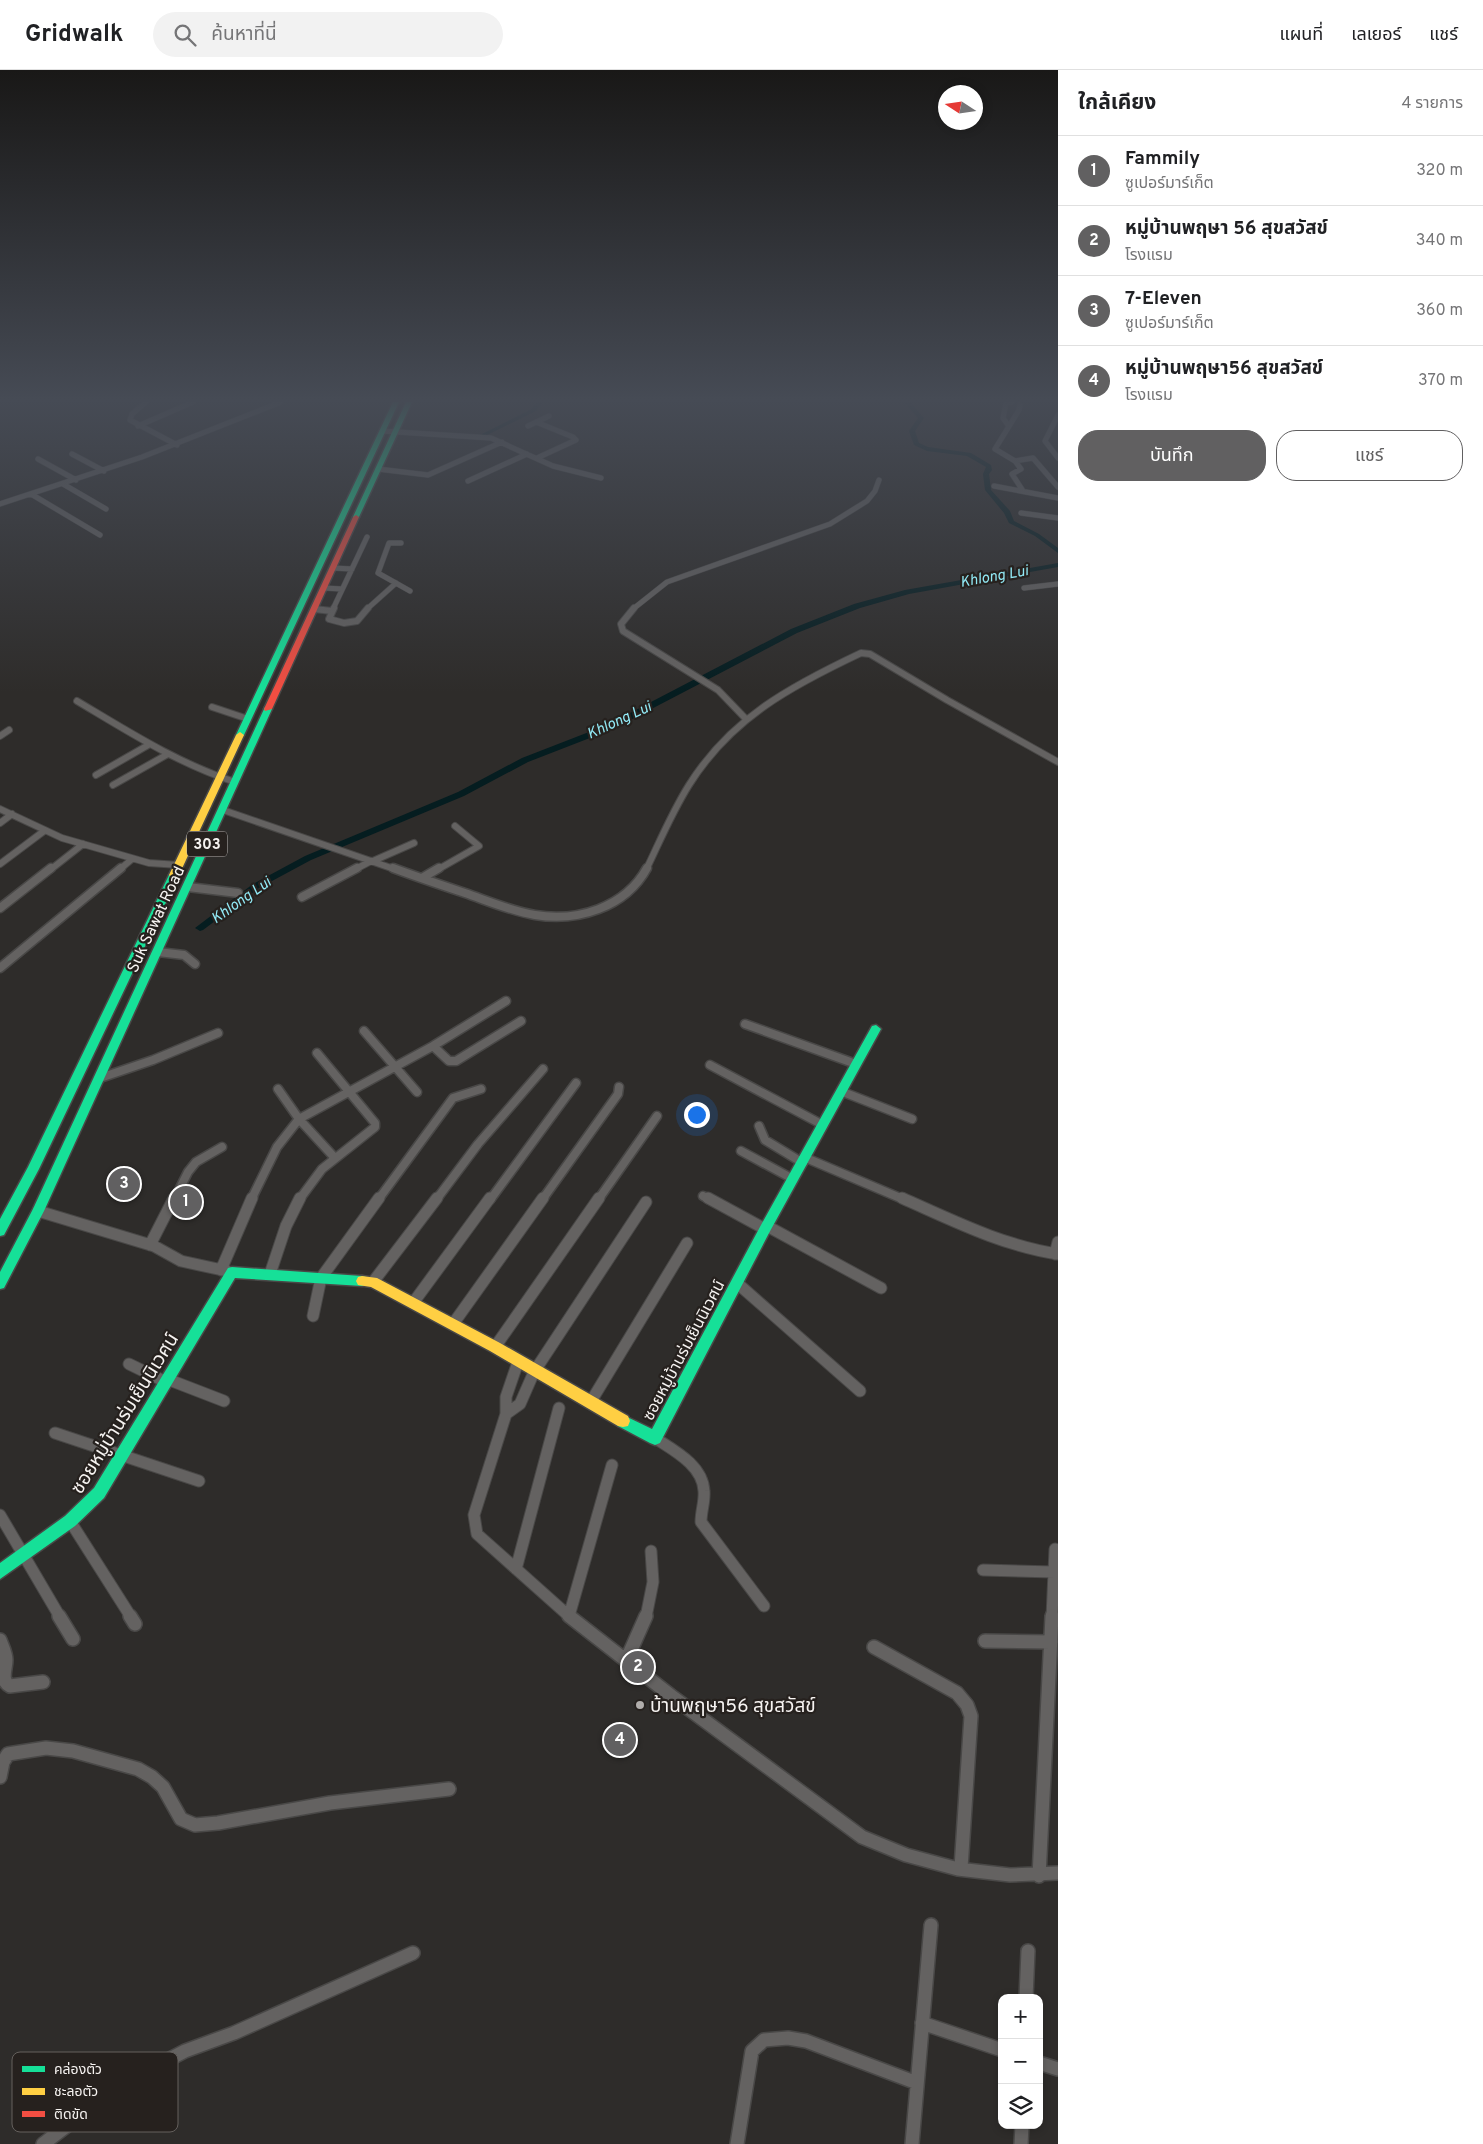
<!DOCTYPE html>
<html lang="th">
<meta charset="utf-8">
<style>
:root{--surface:#fff;--page:#f2f2f2;--text:#202124;--muted:#757577;--line:#e0e0e0;--accent:#616061}
body{margin:0;font-family:Overpass,"Noto Sans Thai",sans-serif;background:var(--page);color:var(--text)}
.controls{position:absolute;right:15px;bottom:15px;display:grid;overflow:hidden;border-radius:10px;box-shadow:0 2px 8px #0003}
.controls button{width:45px;height:45px;display:grid;place-items:center;padding:0;border:0;border-bottom:1px solid var(--line);background:var(--surface);color:var(--text);font:25px sans-serif}
.compass{position:absolute;left:938px;top:15px;width:45px;height:45px;border-radius:50%;background:var(--surface);box-shadow:0 2px 8px #0003;rotate:282deg}
.you{position:absolute;left:696px;top:1044px;width:18px;height:18px;margin:-12px;border:4px solid #fff;border-radius:50%;background:#1a73e8;box-shadow:0 0 0 8px #1a73e833}
.badge{display:grid;place-items:center;width:32px;height:32px;border-radius:50%;background:var(--accent);color:#fff;font-size:16px;font-weight:700}
.pin{position:absolute;translate:-50% -50%;border:2px solid #fff;box-shadow:0 1px 5px #0006}
.list{margin:0;padding:0;list-style:none}
h2{display:flex;justify-content:space-between;align-items:center;height:65px;margin:0;padding:0 20px;font-size:21px}
h2 small{font-size:16px;font-weight:400;color:var(--muted)}
.list li{display:grid;grid-template-columns:32px 1fr auto;gap:15px;align-items:center;box-sizing:border-box;height:70px;padding:0 20px;border-top:1px solid var(--line)}
.list b{display:block;font-size:19px;white-space:nowrap}
.list p{margin:0;font-size:16px;white-space:nowrap;color:var(--muted)}
.list em{font-size:16px;font-style:normal;color:var(--muted)}
.actions{display:flex;gap:10px;padding:15px 20px}
.actions a{flex:1;padding:11px 0;border:1px solid var(--accent);border-radius:20px;text-align:center;font-size:18px;color:var(--accent)}
.actions .main{background:var(--accent);color:#fff}
.icon{flex:none;width:28px;height:28px;fill:none;stroke:currentColor;stroke-width:2;stroke-linecap:round;stroke-linejoin:round}
.map{position:relative;flex:none;width:1058px;height:2074px;overflow:hidden}
header{display:flex;align-items:center;gap:30px;box-sizing:border-box;height:70px;padding:0 25px;background:var(--surface);border-bottom:1px solid var(--line)}
header strong{font-size:24px}
nav{display:flex;gap:28px;margin-inline-start:auto;font-size:18px}
.search{width:350px;height:45px;background:var(--page);display:flex;align-items:center;gap:12px;box-sizing:border-box;padding:0 18px;border-radius:28px;color:var(--muted);font-size:19px}
main{display:flex}
aside{flex:1;background:var(--surface)}
.map>svg:first-child{display:block}
.lines{fill:none;stroke-linecap:round;stroke-linejoin:round}
.canal{fill:#051d20;fill-rule:evenodd}
.street-far4-casing{stroke:#494847;stroke-width:6}
.street-far3-casing{stroke:#494847;stroke-width:8}
.street-far2-casing{stroke:#494847;stroke-width:11}
.street-far1-casing{stroke:#494847;stroke-width:13}
.street-casing{stroke:#494847;stroke-width:16}
.fast-casing{stroke:#494847;stroke-width:3}
.slow-casing{stroke:#494847;stroke-width:3}
.jam-casing{stroke:#494847;stroke-width:3}
.street-far4{stroke:#646261;stroke-width:5}
.street-far3{stroke:#646261;stroke-width:6}
.street-far2{stroke:#646261;stroke-width:8}
.street-far1{stroke:#646261;stroke-width:11}
.street{stroke:#646261;stroke-width:13}
.fast{fill:#16e098;fill-rule:evenodd}
.slow{fill:#ffcf43;fill-rule:evenodd}
.jam{fill:#f24e42;fill-rule:evenodd}
.poi-dot{fill:#b0adab;stroke:#26211e;stroke-width:2}
.labels{text-anchor:middle;stroke-width:4.5;stroke-linejoin:round;paint-order:stroke}
.far-water-label{font-size:15px;font-style:italic;fill:#92eaf6;stroke:#26211e}
.shield{fill:#26211e;stroke:#b8b4b2;stroke-width:1}
.shield-label{font-size:15px;font-weight:bold;fill:#f6f3f1}
.street-label{font-size:16px;fill:#f6f3f1;stroke:#26211e}
.near-street-label{font-size:19px;fill:#f6f3f1;stroke:#26211e}
.near-poi-label{font-size:19px;fill:#f6f3f1;stroke:#26211e;text-anchor:start}
.key{fill:#26211e;stroke:#64605d;stroke-width:1}
.key-label{font-size:14px;fill:#f6f3f1}
</style>
<header>
<strong>Gridwalk</strong>
<div class="search"><svg class="icon" aria-label="search" viewBox="0 0 24 24"><circle cx="10" cy="10" r="6"/><path d="M15 15l6 6"/></svg>ค้นหาที่นี่</div>
<nav><a>แผนที่</a><a>เลเยอร์</a><a>แชร์</a></nav>
</header>
<main>
<div class="map">
<svg width="1058" height="2074" viewBox="0 0 1058 2074">
<rect width="100%" height="100%" fill="#2e2c2a"/>
<g class="lines">
<path class="canal" d="M 537,332 L 543,332 L 536,341 L 485,366 L 480,365 L 532,339 Z
M 904,332 L 910,332 L 924,348 L 915,361 L 919,373 L 928,377 L 971,383 L 991,395 L 992,400 L 989,404 L 991,420 L 1010,441 L 1014,451 L 1039,464 L 1058,478 L 1058,483 L 1035,466 L 1009,453 L 1004,443 L 985,420 L 983,404 L 986,397 L 967,386 L 927,381 L 914,375 L 909,361 L 918,348 Z
M 1058,493 L 1058,497 L 909,524 L 860,538 L 797,563 L 613,659 L 528,692 L 464,726 L 311,790 L 259,818 L 203,860 L 200,861 L 195,858 L 253,814 L 305,786 L 458,722 L 522,688 L 607,655 L 791,559 L 854,534 L 905,520 Z"/>
<defs>
<path id="street-far4" d="M 146,332 L 132,344 L 130,350 L 177,375
M 1020,335 L 1019,340 L 995,379 L 1015,391 L 1021,399 L 1012,404 L 1023,421
M 1058,345 L 1045,371 L 1058,388
M 536,352 L 573,367 L 576,370 L 537,388
M 1008,355 L 1003,348 L 1006,333 L 1012,332
M 138,356 L 193,332
M 528,356 L 549,346
M 382,361 L 491,368 L 553,396 L 601,408
M 72,384 L 104,401
M 38,389 L 76,410
M 1015,391 L 1033,388 L 1058,417
M 378,399 L 428,405 L 502,372
M 468,411 L 527,384
M 63,414 L 106,439
M 994,416 L 1058,428
M 31,424 L 100,465
M 0,434 L 142,387 L 281,332
M 1021,443 L 1058,448
M 401,473 L 389,473 L 378,503 L 410,521
M 333,498 L 352,499
M 324,518 L 342,519
M 1024,518 L 1058,514
M 333,539 L 367,467
M 367,539 L 396,513
M 633,539 L 667,512 L 830,454 L 867,431 L 875,421 L 879,410"/>
<path id="street-far3" d="M 334,538 L 329,549 L 344,553 L 357,551 L 368,538
M 634,538 L 621,554 L 623,561 L 718,620 L 745,648
M 314,539 L 332,541
M 77,631 C 129,662 177,693 235,712
M 212,637 L 248,649
M 0,666 L 9,660
M 96,705 L 150,674
M 113,715 L 168,684
M 0,739 L 62,768 L 149,793 L 179,795
M 223,740 L 397,800
M 0,753 L 12,744
M 373,791 L 414,773
M 0,794 L 44,761
M 50,800 L 83,774
M 119,800 L 132,789
M 354,800 L 371,791
M 437,800 L 479,776 L 455,756
M 646,800 C 660,771 672,742 689,715 C 731,648 791,616 861,583 L 870,584 L 947,630 L 1058,692"/>
<path id="street-far2" d="M 393,798 C 417,807 441,815 465,823 C 488,831 511,841 535,845 C 577,852 625,838 647,798
M 422,808 L 439,798
M 188,817 L 238,823
M 302,827 L 357,798
M 0,838 L 51,798
M 158,882 L 184,885 L 195,894
M 0,898 L 121,798
M 745,954 L 856,994
M 364,961 L 417,1022
M 433,976 L 449,991 L 456,991 L 521,951
M 710,995 L 823,1055
M 100,1008 L 153,990 L 218,963
M 278,1019 L 299,1049 L 334,1087
M 843,1022 L 912,1049
M 759,1056 L 765,1070 L 803,1093
M 741,1081 L 793,1109
M 806,1088 L 905,1130
M 703,1126 L 710,1130
M 174,1130 L 188,1102 L 196,1092 L 222,1077
M 251,1130 L 277,1077 L 299,1049 L 433,976 L 506,931
M 299,1130 L 322,1099 L 375,1057 L 375,1053 L 317,983
M 378,1130 L 453,1028 L 481,1019
M 436,1130 L 478,1074 L 543,999
M 490,1130 L 576,1013
M 542,1130 L 618,1024 L 619,1017
M 598,1130 L 657,1046"/>
<path id="street-far1" d="M 708,1128 L 765,1159
M 902,1128 C 952,1150 1003,1176 1058,1184
M 38,1141 L 154,1176 L 181,1191 L 227,1201
M 767,1156 L 881,1218
M 150,1175 L 174,1128
M 1055,1184 L 1058,1172
M 221,1200 L 252,1128
M 270,1204 L 286,1156 L 300,1128
M 373,1212 L 437,1128
M 737,1213 L 860,1321
M 413,1233 L 490,1128
M 313,1246 L 321,1208 L 379,1128
M 453,1254 L 543,1128
M 495,1277 L 599,1128
M 518,1292 L 506,1327 L 506,1344 L 474,1445 L 477,1464 L 570,1547
M 129,1294 L 166,1312
M 167,1309 L 224,1331
M 590,1333 L 687,1173
M 506,1344 L 520,1334 L 534,1302 L 646,1132
M 55,1363 L 199,1411
M 655,1368 C 673,1380 703,1395 704,1421 C 705,1431 701,1441 701,1452 L 764,1536
M 0,1445 L 60,1547
M 70,1451 L 131,1547
M 516,1499 L 559,1338
M 983,1500 L 1054,1502
M 569,1546 L 612,1395
M 646,1547 L 653,1512 L 651,1481
M 1052,1547 L 1055,1479"/>
<path id="street" d="M 59,1546 L 73,1569
M 130,1546 L 135,1554
M 569,1546 L 674,1628 L 862,1767 L 906,1785 L 958,1799 L 1010,1805 L 1058,1803
M 0,1570 C 2,1576 6,1583 6,1590 C 6,1599 0,1611 10,1616 L 43,1612
M 985,1571 L 1051,1572
M 874,1577 L 957,1623 L 967,1635 L 971,1646 L 961,1798
M 626,1591 L 646,1546
M 0,1707 L 3,1692 L 8,1684 L 46,1678 L 73,1681 L 138,1699 L 152,1707 L 163,1717 L 181,1749 L 195,1755 L 218,1753 L 330,1733 L 449,1719
M 1039,1806 L 1052,1546
M 1026,1928 L 1028,1881
M 922,1953 L 1002,1980
M 1039,1993 L 1058,1999
M 43,2074 L 98,2032 L 143,2003 L 185,1981 L 234,1963 L 413,1883
M 737,2074 L 752,1981 L 764,1970 L 788,1968 L 806,1971 L 917,2013
M 912,2074 L 931,1855
M 1021,2074 L 1022,2055"/>
<path id="fast" d="M 393,332 L 399,332 L 244,665 L 240,668 L 237,667 L 236,665 Z
M 406,332 L 412,332 L 359,447 L 354,448 L 353,447 Z
M 265,637 L 272,639 L 44,1141 L 4,1218 L 0,1219 L 0,1202 L 33,1139 Z
M 174,802 L 179,805 L 39,1099 L 4,1165 L 0,1166 L 0,1149 L 28,1097 L 169,805 Z
M 876,955 L 881,959 L 769,1163 L 660,1373 L 655,1375 L 650,1373 L 618,1356 L 616,1351 L 618,1346 L 623,1345 L 652,1359 L 761,1155 L 872,956 Z
M 232,1197 L 362,1206 L 366,1207 L 368,1211 L 366,1215 L 362,1216 L 235,1208 L 104,1428 L 75,1456 L 0,1509 L 0,1493 L 65,1446 L 94,1418 L 228,1198 Z"/>
<path id="slow" d="M 240,662 L 244,665 L 179,805 L 177,807 L 171,807 L 169,805 L 236,665 Z
M 362,1206 L 377,1208 L 500,1273 L 628,1346 L 630,1351 L 628,1356 L 623,1357 L 618,1356 L 490,1281 L 371,1217 L 358,1215 L 356,1211 L 358,1207 Z"/>
<path id="jam" d="M 356,445 L 359,447 L 272,639 L 265,641 L 264,639 L 353,447 Z"/>
</defs>
<use href="#street-far4" class="street-far4-casing"/>
<use href="#street-far3" class="street-far3-casing"/>
<use href="#street-far2" class="street-far2-casing"/>
<use href="#street-far1" class="street-far1-casing"/>
<use href="#street" class="street-casing"/>
<use href="#fast" class="fast-casing"/>
<use href="#slow" class="slow-casing"/>
<use href="#jam" class="jam-casing"/>
<use href="#street-far4" class="street-far4"/>
<use href="#street-far3" class="street-far3"/>
<use href="#street-far2" class="street-far2"/>
<use href="#street-far1" class="street-far1"/>
<use href="#street" class="street"/>
<use href="#fast" class="fast"/>
<use href="#slow" class="slow"/>
<use href="#jam" class="jam"/>
</g>
<linearGradient id="sky" x2="0" y2="1"><stop stop-color="#191817"/><stop offset="0.53" stop-color="#464b55"/><stop offset="1" stop-color="#464b55" stop-opacity="0"/></linearGradient>
<rect width="1058" height="622" fill="url(#sky)"/>
<circle class="poi-dot" cx="640" cy="1635" r="5"/>
<g class="labels">
<g class="far-water-label">
<text transform="translate(994 506) rotate(-10)" y="5">Khlong Lui</text>
<text transform="translate(619 650) rotate(-25)" y="5">Khlong Lui</text>
<text transform="translate(241 830) rotate(-35)" y="5">Khlong Lui</text>
</g>
<rect class="shield" x="187" y="761.5" width="40" height="25" rx="4"/>
<g class="shield-label">
<text x="207" y="779">303</text>
</g>
<g class="street-label">
<text transform="translate(155 849) rotate(-65)" y="6">Suk Sawat Road</text>
<text transform="translate(683 1280) rotate(-62)" y="6">ซอยหมู่บ้านร่มเย็นนิเวศน์</text>
</g>
<g class="near-street-label">
<text transform="translate(124 1343) rotate(-58)" y="7">ซอยหมู่บ้านร่มเย็นนิเวศน์</text>
</g>
<g class="near-poi-label">
<text x="650" y="1642">บ้านพฤษา56 สุขสวัสข์</text>
</g>
</g>
<rect x="12" y="1982" width="166" height="80" rx="8" class="key"/>
<rect x="22" y="1996" width="23" height="6" fill="#16e098"/>
<rect x="22" y="2018" width="23" height="7" fill="#ffcf43"/>
<rect x="22" y="2041" width="23" height="6" fill="#f24e42"/>
<g class="key-label">
<text x="54" y="2004">คล่องตัว</text>
<text x="54" y="2026">ชะลอตัว</text>
<text x="54" y="2049">ติดขัด</text>
</g>
</svg>
<div class="controls">
<button>+</button>
<button>−</button>
<button><svg class="icon" aria-label="layers" viewBox="0 0 24 24"><path d="M12 4l9 5-9 5-9-5zM3 14l9 5 9-5"/></svg></button>
</div>
<svg class="compass" viewBox="-18 -18 36 36"><path d="M0-13l5 13h-10z" fill="#e53935"/><path d="M0 13l5-13h-10z" fill="#757577"/></svg>
<div class="you"></div>
<div class="pin badge" style="left:186px;top:1132px">1</div>
<div class="pin badge" style="left:638px;top:1597px">2</div>
<div class="pin badge" style="left:124px;top:1114px">3</div>
<div class="pin badge" style="left:620px;top:1670px">4</div>
</div>
<aside>
<h2>ใกล้เคียง<small>4 รายการ</small></h2>
<ul class="list">
<li><span class="badge">1</span><div><b>Fammily</b><p>ซูเปอร์มาร์เก็ต</p></div><em>320 m</em></li>
<li><span class="badge">2</span><div><b>หมู่บ้านพฤษา 56 สุขสวัสข์</b><p>โรงแรม</p></div><em>340 m</em></li>
<li><span class="badge">3</span><div><b>7-Eleven</b><p>ซูเปอร์มาร์เก็ต</p></div><em>360 m</em></li>
<li><span class="badge">4</span><div><b>หมู่บ้านพฤษา56 สุขสวัสข์</b><p>โรงแรม</p></div><em>370 m</em></li>
</ul>
<div class="actions"><a class="main">บันทึก</a><a>แชร์</a></div>
</aside>
</main>
